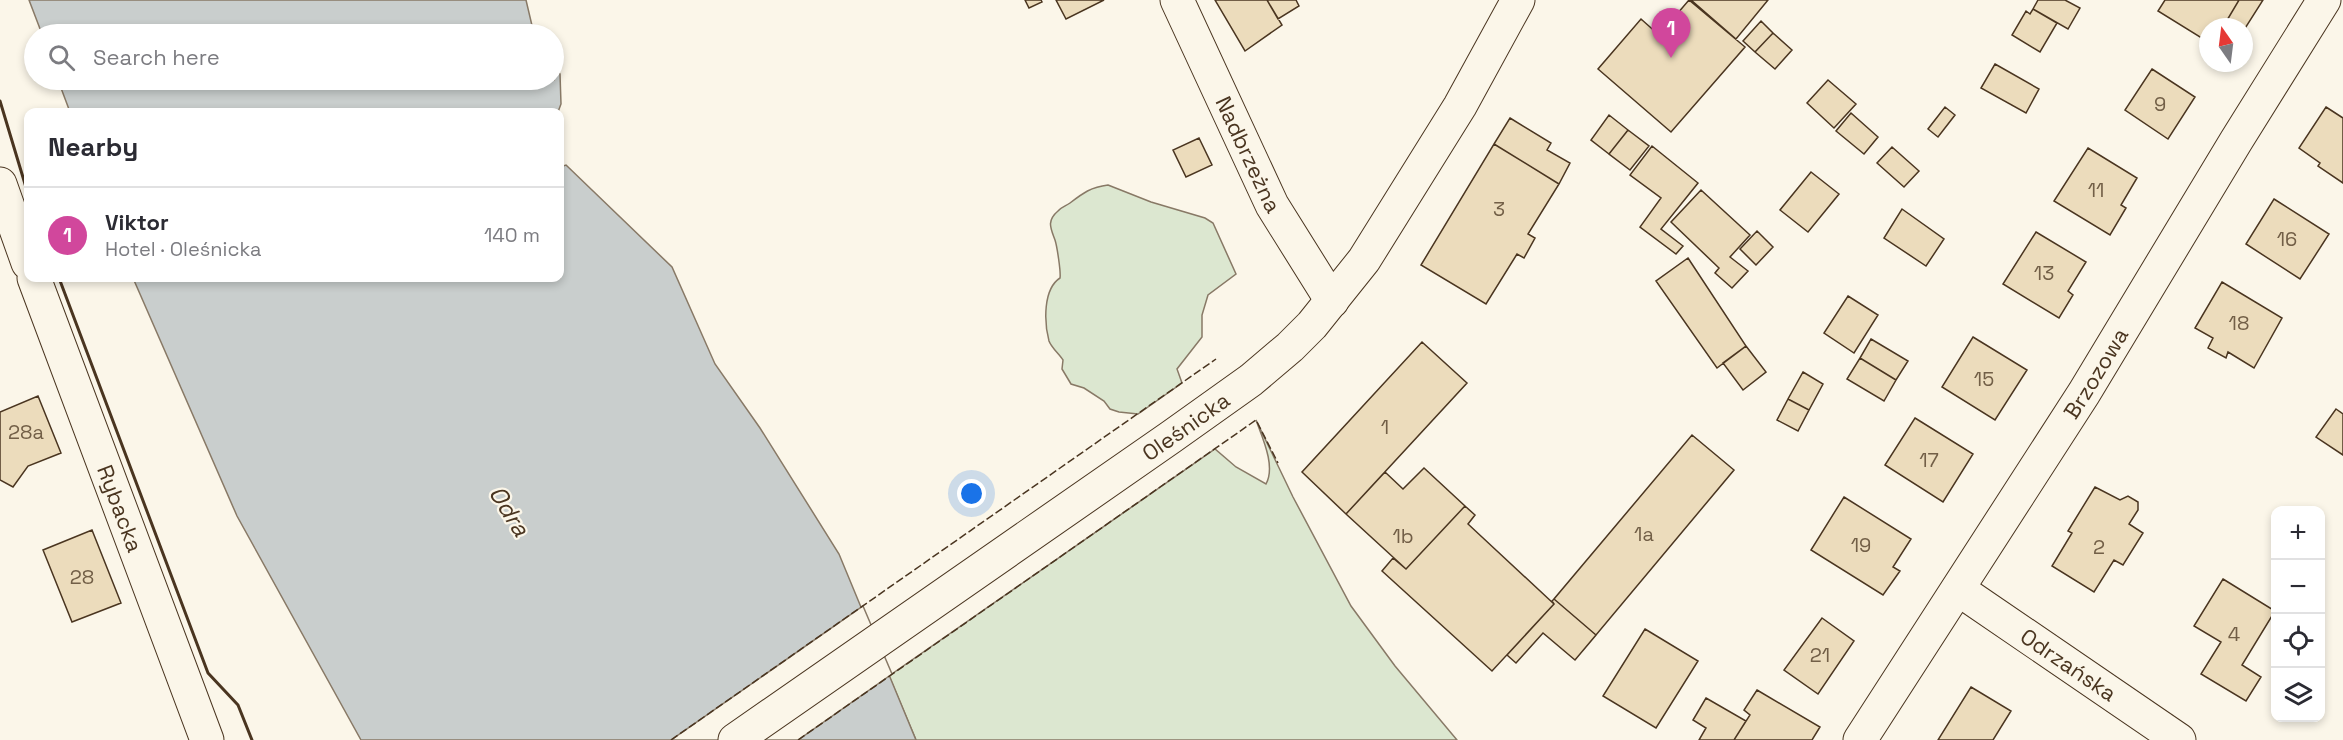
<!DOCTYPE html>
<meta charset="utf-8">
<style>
:root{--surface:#fff;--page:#f2f2f3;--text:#2b2b33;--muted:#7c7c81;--line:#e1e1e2;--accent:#ea580c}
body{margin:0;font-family:"Space Grotesk",sans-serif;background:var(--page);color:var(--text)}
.controls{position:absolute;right:18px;bottom:18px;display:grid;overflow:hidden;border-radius:12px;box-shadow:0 3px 9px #0003}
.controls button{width:54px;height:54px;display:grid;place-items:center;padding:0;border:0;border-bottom:2px solid var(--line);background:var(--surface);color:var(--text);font:30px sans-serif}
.compass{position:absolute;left:2199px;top:18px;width:54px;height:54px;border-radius:50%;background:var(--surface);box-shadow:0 3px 9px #0003;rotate:346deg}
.you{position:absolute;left:972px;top:494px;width:21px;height:21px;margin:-15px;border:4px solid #fff;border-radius:50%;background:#1a73e8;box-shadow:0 0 0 9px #1a73e833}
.badge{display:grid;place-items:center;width:39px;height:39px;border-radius:50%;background:var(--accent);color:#fff;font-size:20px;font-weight:700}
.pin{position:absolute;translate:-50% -50px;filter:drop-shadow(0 2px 3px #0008)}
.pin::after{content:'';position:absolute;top:32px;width:21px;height:18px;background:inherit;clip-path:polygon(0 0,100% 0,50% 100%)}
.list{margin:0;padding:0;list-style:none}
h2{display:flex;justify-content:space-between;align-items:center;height:78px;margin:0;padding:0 24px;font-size:26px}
h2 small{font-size:20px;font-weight:400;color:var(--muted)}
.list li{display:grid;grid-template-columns:39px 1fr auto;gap:18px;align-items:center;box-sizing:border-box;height:96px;padding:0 24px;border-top:2px solid var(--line)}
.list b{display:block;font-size:22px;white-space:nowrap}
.list p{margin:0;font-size:20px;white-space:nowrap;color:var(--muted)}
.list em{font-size:20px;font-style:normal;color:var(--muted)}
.icon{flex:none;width:33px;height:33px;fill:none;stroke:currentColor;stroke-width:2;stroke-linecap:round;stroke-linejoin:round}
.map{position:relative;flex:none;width:2343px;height:740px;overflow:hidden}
.search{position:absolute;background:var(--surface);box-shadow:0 3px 9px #0003;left:24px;top:24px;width:540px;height:66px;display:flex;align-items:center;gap:15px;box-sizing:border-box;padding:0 21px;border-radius:33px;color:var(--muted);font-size:22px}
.panel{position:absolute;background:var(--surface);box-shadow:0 3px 9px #0003;left:24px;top:108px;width:540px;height:174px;border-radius:12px}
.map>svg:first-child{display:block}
.green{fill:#dce7d0;stroke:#887966;stroke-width:1.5}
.water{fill:#c9cecd;stroke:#887966;stroke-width:1.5}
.pier{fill:#fbf6e9;stroke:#887966;stroke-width:1.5}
.building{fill:#ecdcbc;stroke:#4a3520;stroke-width:1.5}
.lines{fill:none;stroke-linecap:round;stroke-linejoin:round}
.minor-casing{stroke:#4a3520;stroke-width:35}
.major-casing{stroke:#4a3520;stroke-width:35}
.minor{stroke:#fbf6e9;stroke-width:33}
.major{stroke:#fbf6e9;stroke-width:33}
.fence{stroke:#4a3520;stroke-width:1.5;stroke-dasharray:8 3;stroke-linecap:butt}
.wall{stroke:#4a3520;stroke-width:3}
.labels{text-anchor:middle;stroke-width:4.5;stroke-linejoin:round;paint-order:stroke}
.number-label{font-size:20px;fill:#725f47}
.street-label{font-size:22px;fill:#4a3520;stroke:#fbf6e9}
.water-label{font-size:24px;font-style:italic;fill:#4a3520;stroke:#fbf6e9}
</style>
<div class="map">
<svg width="2343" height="740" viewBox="0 0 2343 740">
<rect width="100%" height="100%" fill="#fbf6e9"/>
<path class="green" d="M 1108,185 L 1151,202 L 1205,218 L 1213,223 L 1236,274 L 1208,295 L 1202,315 L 1202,337 L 1177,369 L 1182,383 L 1138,414 L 1119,412 L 1110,409 L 1104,401 L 1084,388 L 1071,384 L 1062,369 L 1063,360 C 1059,354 1051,347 1049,341 C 1044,322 1043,289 1060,278 C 1061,272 1057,246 1055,240 C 1051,229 1046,221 1058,211 C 1061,207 1066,206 1070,203 C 1083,193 1091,187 1108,185 Z
M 1256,420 L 1293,497 L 1351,606 L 1395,666 L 1457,740 L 916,740 L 889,676 L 1215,449 L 1236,467 L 1266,484 C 1276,466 1262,437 1256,420 Z"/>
<path class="water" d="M 29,0 L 526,0 L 534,34 L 42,34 Z
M 554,66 L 560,74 L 561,104 L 558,112 L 70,112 L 58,80 L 554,80 Z
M 566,165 L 672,267 L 715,364 L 760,428 L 839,554 L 916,740 L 361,740 L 237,516 L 133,278 L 560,278 L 560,167 Z"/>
<path class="pier" d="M 863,606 L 892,674 L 798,740 L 671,740 Z"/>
<path class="building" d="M 1025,0 L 1041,0 L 1042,2 L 1029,8 Z
M 1056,0 L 1104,0 L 1066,19 Z
M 1215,0 L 1267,0 L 1282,25 L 1245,51 Z
M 1267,0 L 1296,0 L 1299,6 L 1278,19 Z
M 1689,0 L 1745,47 L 1671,132 L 1598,69 L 1641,19 L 1659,35 Z
M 1691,0 L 1768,0 L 1736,39 Z
M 2038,0 L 2065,0 L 2080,8 L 2068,29 L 2033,9 Z
M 2165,0 L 2239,0 L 2223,27 L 2208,27 L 2208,42 L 2158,11 Z
M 2239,0 L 2263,0 L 2244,30 L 2244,27 L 2223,27 Z
M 2033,9 L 2057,23 L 2040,52 L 2012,35 L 2026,11 L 2030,14 Z
M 1761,21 L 1773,33 L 1755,52 L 1743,41 Z
M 1773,33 L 1792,50 L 1775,69 L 1755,52 Z
M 1995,64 L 2039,89 L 2026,113 L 1981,88 Z
M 2152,69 L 2195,97 L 2168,139 L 2125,110 Z
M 1828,80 L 1856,104 L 1834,128 L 1807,103 Z
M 1945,107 L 1955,115 L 1938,137 L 1928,129 Z
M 2326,107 L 2343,118 L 2343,183 L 2318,166 L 2320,163 L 2299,148 Z
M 1851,113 L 1878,137 L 1864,154 L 1836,131 Z
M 1609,115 L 1628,130 L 1609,154 L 1591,140 Z
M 1510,118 L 1551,143 L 1547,150 L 1570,163 L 1559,184 L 1494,144 Z
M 1628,130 L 1649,146 L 1630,170 L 1609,154 Z
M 1199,138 L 1212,165 L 1186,177 L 1173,150 Z
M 1494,144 L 1559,184 L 1528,234 L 1535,238 L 1524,258 L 1517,254 L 1486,304 L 1421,265 Z
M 1652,146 L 1698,183 L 1661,229 L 1683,246 L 1676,254 L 1640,227 L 1661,198 L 1630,175 Z
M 1892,147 L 1919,171 L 1904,187 L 1877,163 Z
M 2088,148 L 2137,178 L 2121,205 L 2126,208 L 2110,235 L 2054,201 Z
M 1811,172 L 1839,194 L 1808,232 L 1780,210 Z
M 1701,190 L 1750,235 L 1730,257 L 1748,271 L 1732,288 L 1715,273 L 1719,268 L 1671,222 Z
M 2274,199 L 2329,234 L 2300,279 L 2246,244 Z
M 1902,209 L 1944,239 L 1926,266 L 1884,238 Z
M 1757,231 L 1773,247 L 1756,265 L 1740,249 Z
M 2036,232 L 2086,262 L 2068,291 L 2073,295 L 2059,318 L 2003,284 Z
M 1688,258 L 1746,346 L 1717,368 L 1656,281 Z
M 2222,282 L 2282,318 L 2254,368 L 2228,352 L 2226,358 L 2208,348 L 2213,338 L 2195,328 Z
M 1848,296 L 1878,315 L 1854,353 L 1824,333 Z
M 1973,337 L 2027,370 L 1995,420 L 1942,387 Z
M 1871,339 L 1908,361 L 1896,380 L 1860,358 Z
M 1422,342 L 1467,383 L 1346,514 L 1302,472 Z
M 1746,346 L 1766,372 L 1743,390 L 1723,363 Z
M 1860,358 L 1896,380 L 1884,401 L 1847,379 Z
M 1803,372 L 1823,384 L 1809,410 L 1788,399 Z
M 38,396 L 61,453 L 28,466 L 13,487 L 0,480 L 0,412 Z
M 1788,399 L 1809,410 L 1798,431 L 1777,420 Z
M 2336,409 L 2343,414 L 2343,455 L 2316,437 Z
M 1915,418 L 1973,454 L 1943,502 L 1885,465 Z
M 1692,435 L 1734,470 L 1596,635 L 1554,599 Z
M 1424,468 L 1465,506 L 1406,569 L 1346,514 L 1385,472 L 1403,489 Z
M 2095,487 L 2120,500 L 2128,496 L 2138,502 L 2138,510 L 2129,524 L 2143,533 L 2123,565 L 2114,560 L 2094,592 L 2052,566 L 2072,533 L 2068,531 Z
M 1844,497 L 1911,539 L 1893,567 L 1900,571 L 1883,595 L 1811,550 Z
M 1465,506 L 1475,515 L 1468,524 L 1554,604 L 1492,671 L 1382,571 L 1393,558 L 1406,569 Z
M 92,530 L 121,603 L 72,622 L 43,550 Z
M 2223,579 L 2275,611 L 2242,665 L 2261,677 L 2246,701 L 2201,674 L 2221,642 L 2194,626 Z
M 1554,599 L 1596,635 L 1575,660 L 1543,633 L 1516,663 L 1507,655 L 1554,604 L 1552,601 Z
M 1822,618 L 1854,641 L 1818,694 L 1784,670 Z
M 1645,629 L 1698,661 L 1656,728 L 1603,696 Z
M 1971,687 L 2011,711 L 1993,740 L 1938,740 Z
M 1757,690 L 1820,727 L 1812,740 L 1734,740 L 1750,715 L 1744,710 Z
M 1706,698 L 1746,721 L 1734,740 L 1699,740 L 1706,728 L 1693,720 Z"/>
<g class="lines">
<defs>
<g id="minor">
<path id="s1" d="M 1177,0 L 1272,205 L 1332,301"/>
<path d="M 0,184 L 28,263"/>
<path id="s2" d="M 34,278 L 207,740"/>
<path id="s3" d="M 1958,589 L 2179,740"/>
<path id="s4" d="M 1860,740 L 2084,393 L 2236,141 L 2324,0"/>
</g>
<g id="major">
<path id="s5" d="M 735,740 L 1171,437 L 1251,380 L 1290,347 L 1312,325 L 1364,260 L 1460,106 L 1518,0"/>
</g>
</defs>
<use href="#minor" class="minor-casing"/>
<use href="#major" class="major-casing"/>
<use href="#minor" class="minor"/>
<use href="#major" class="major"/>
<path class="fence" d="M 671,740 L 1216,359
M 798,740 L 1256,420 L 1278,463"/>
<path class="wall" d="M 0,101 L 28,194
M 59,278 L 208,673 L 238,705 L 252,740"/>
</g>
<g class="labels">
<g class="number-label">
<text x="2160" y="111">9</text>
<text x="2096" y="197">11</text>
<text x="1499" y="216">3</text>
<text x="2287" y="246">16</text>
<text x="2044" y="280">13</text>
<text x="2239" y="330">18</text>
<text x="1984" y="386">15</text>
<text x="1385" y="434">1</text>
<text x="26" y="439">28a</text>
<text x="1929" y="467">17</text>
<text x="1644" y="541">1a</text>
<text x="1403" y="543">1b</text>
<text x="1861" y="552">19</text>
<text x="2099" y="554">2</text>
<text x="82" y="584">28</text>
<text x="2234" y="641">4</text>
<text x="1820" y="662">21</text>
</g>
<g class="street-label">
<text dy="8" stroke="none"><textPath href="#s1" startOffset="170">Nadbrzeżna</textPath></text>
<text dy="8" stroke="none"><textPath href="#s4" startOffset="436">Brzozowa</textPath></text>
<text dy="8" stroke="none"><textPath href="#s5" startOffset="549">Oleśnicka</textPath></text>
<text dy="8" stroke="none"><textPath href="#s2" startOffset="246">Rybacka</textPath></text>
<text dy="8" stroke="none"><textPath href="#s3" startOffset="134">Odrzańska</textPath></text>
</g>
<g class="water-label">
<text transform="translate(509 511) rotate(58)" y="8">Odra</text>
</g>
</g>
</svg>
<div class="controls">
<button>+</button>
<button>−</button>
<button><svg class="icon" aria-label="locate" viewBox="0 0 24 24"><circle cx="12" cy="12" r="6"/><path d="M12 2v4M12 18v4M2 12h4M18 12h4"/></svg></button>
<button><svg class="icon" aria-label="layers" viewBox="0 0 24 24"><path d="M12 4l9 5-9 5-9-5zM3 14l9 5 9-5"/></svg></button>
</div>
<svg class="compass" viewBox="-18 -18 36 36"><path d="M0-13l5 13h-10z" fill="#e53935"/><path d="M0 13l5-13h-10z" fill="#7c7c81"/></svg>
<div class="you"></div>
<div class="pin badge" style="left:1671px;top:58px;background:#d1479c">1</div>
<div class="search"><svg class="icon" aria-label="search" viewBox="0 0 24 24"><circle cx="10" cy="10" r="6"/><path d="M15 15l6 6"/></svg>Search here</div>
<section class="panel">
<h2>Nearby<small></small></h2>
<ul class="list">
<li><span class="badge" style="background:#d1479c">1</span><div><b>Viktor</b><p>Hotel · Oleśnicka</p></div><em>140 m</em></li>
</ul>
</section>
</div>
